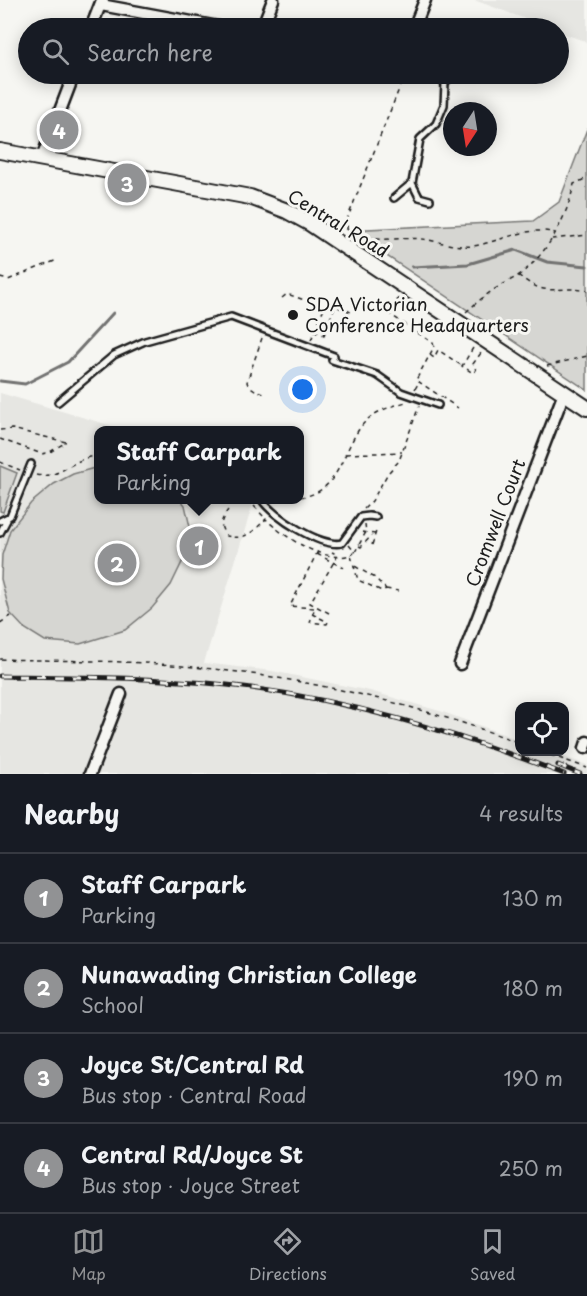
<!DOCTYPE html>
<meta charset="utf-8">
<style>
:root{--surface:#171b24;--page:#20242c;--text:#f1f3f6;--muted:#9ea1a6;--line:#363941;--accent:#919294}
body{margin:0;font-family:"Playpen Sans",sans-serif;background:var(--page);color:var(--text)}
.controls{position:absolute;right:18px;bottom:18px;display:grid;overflow:hidden;border-radius:12px;box-shadow:0 3px 15px #0003}
.controls button{width:54px;height:54px;display:grid;place-items:center;padding:0;border:0;border-bottom:2px solid var(--line);background:var(--surface);color:var(--text);font:30px sans-serif}
.compass{position:absolute;left:443px;top:102px;width:54px;height:54px;border-radius:50%;background:var(--surface);box-shadow:0 3px 15px #0003;rotate:192deg}
.you{position:absolute;left:303px;top:390px;width:21px;height:21px;margin:-15px;border:4px solid #fff;border-radius:50%;background:#1a73e8;box-shadow:0 0 0 9px #1a73e833}
.badge{display:grid;place-items:center;width:39px;height:39px;border-radius:50%;background:var(--accent);color:#fff;font-size:20px;font-weight:700}
.pin{position:absolute;translate:-50% -50%;border:3px solid #fff;box-shadow:0 2px 6px #0006}
.popup{position:absolute;left:94px;top:426px;width:210px;height:78px;box-sizing:border-box;display:grid;place-content:center;border-radius:12px;background:var(--surface);filter:drop-shadow(0 2px 4px #0005);font-size:20px;white-space:nowrap;color:var(--muted)}
.popup b{font-size:22px;color:var(--text)}
.popup::after{content:'';position:absolute;left:50%;top:100%;margin-left:-12px;border:12px solid transparent;border-top-color:var(--surface)}
.list{margin:0;padding:0;list-style:none}
h2{display:flex;justify-content:space-between;align-items:center;height:78px;margin:0;padding:0 24px;font-size:26px}
h2 small{font-size:20px;font-weight:400;color:var(--muted)}
.list li{display:grid;grid-template-columns:39px 1fr auto;gap:18px;align-items:center;box-sizing:border-box;height:90px;padding:0 24px;border-top:2px solid var(--line)}
.list b{display:block;font-size:22px;white-space:nowrap}
.list p{margin:0;font-size:20px;white-space:nowrap;color:var(--muted)}
.list em{font-size:20px;font-style:normal;color:var(--muted)}
.icon{flex:none;width:33px;height:33px;fill:none;stroke:currentColor;stroke-width:2;stroke-linecap:round;stroke-linejoin:round}
.map{position:relative;flex:none;width:587px;height:774px;overflow:hidden}
.search{position:absolute;background:var(--surface);box-shadow:0 3px 15px #0003;left:18px;right:18px;top:18px;height:66px;display:flex;align-items:center;gap:15px;box-sizing:border-box;padding:0 21px;border-radius:33px;color:var(--muted);font-size:22px}
.sheet{height:438px;background:var(--surface)}
nav{display:flex;justify-content:space-around;align-items:center;box-sizing:border-box;height:84px;border-top:2px solid var(--line);background:var(--surface);font-size:16px;color:var(--muted)}
nav a{display:grid;justify-items:center;gap:3px}
nav .on{color:var(--accent)}
.map>svg:first-child{display:block}
.built{fill:#e6e6e2}
.green{fill:#d6d6d2;stroke:#797977;stroke-width:1.5}
.lines{fill:none;stroke-linecap:round;stroke-linejoin:round}
.stream{stroke:#727271;stroke-width:3}
.service-casing{stroke:#1c1c1c;stroke-width:10}
.minor-casing{stroke:#1c1c1c;stroke-width:15}
.tertiary-casing{stroke:#1c1c1c;stroke-width:18}
.path{stroke:#1c1c1c;stroke-width:1.5;stroke-dasharray:4.5 4.5;stroke-linecap:butt}
.service{stroke:#f6f6f2;stroke-width:5}
.minor{stroke:#f6f6f2;stroke-width:10}
.tertiary{stroke:#f6f6f2;stroke-width:14}
.rail-casing{stroke:#1c1c1c;stroke-width:5}
.rail{stroke:#f6f6f2;stroke-width:3;stroke-dasharray:9;stroke-linecap:butt}
.poi-dot{fill:#1c1c1c;stroke:#f6f6f2;stroke-width:2}
.labels{text-anchor:middle;stroke-width:6;stroke-linejoin:round;paint-order:stroke}
.street-label{font-size:18px;fill:#1c1c1c;stroke:#f6f6f2}
.poi-label{font-size:18px;fill:#1c1c1c;stroke:#f6f6f2;text-anchor:start}
</style>
<div class="map">
<svg width="587" height="774" viewBox="0 0 587 774">
<rect width="100%" height="100%" fill="#f6f6f2"/>
<filter id="ink" filterUnits="userSpaceOnUse"><feTurbulence type="fractalNoise" baseFrequency=".0167" numOctaves="2"/><feDisplacementMap in="SourceGraphic" scale="12" xChannelSelector="R" yChannelSelector="G"/><feConvolveMatrix kernelMatrix="1 2 1 2 8 2 1 2 1" color-interpolation-filters="sRGB"/></filter>
<g filter="url(#ink)">
<path class="built" d="M 474,0 L 587,0 L 587,42 L 559,32 L 558,28 L 550,28 Z
M 0,393 L 126,430 L 98,430 L 98,500 L 254,500 L 204,663 L 272,671 L 370,691 L 443,712 L 519,740 L 520,752 L 551,752 L 587,765 L 587,774 L 0,774 Z"/>
<path class="green" d="M 587,129 L 587,390 L 348,230 L 533,221 L 559,202 Z
M 0,466 L 17,473 L 3,512 L 0,511 Z
M 98,467 L 98,500 L 181,500 L 185,505 L 190,527 L 187,552 L 171,585 L 152,608 L 125,630 L 80,644 L 45,641 L 24,628 L 10,613 L 1,579 L 2,555 L 10,530 L 31,503 L 54,484 L 73,474 Z"/>
<g class="lines">
<path class="stream" d="M 412,267 L 468,264 L 516,250 L 547,262 L 587,266
M 0,381 L 25,384 L 68,362 L 113,313"/>
<defs>
<path id="service" d="M 445,83 L 453,74
M 394,198 L 412,183
M 430,200 L 419,197 L 412,183 L 420,139 L 436,124 L 444,105 L 445,83 L 433,74
M 332,360 L 377,375 L 401,392 L 438,405
M 58,402 L 114,355 L 145,341 L 231,317 L 334,356
M 262,500 C 273,517 322,548 342,543 L 361,517 L 369,516 L 376,517
M 0,521 L 10,516 L 31,464
M 0,533 L 7,520"/>
<path id="minor" d="M 101,5 L 224,28
M 91,28 L 102,0
M 262,28 L 273,0
M 414,28 L 425,0
M 42,158 L 74,74
M 460,664 L 564,393
M 585,748 L 587,742
M 90,774 L 121,694"/>
<path id="tertiary" d="M 0,151 L 250,197 L 287,211 L 309,223 L 587,408"/>
</defs>
<use href="#service" class="service-casing"/>
<use href="#minor" class="minor-casing"/>
<use href="#tertiary" class="tertiary-casing"/>
<path class="path" d="M 353,237 L 347,229 L 348,217 L 405,74
M 552,239 L 587,235
M 360,243 L 366,238 C 386,241 404,237 422,239 C 439,241 456,248 473,246 C 500,242 528,225 555,233
M 518,275 C 549,300 555,284 587,291
M 0,278 L 8,280 L 57,260
M 282,298 L 287,294 L 319,305 L 323,310 L 315,330
M 399,298 L 388,313 L 433,343 L 434,347 L 416,380 L 458,408
M 321,305 L 333,308
M 466,312 C 475,304 484,296 495,289 C 504,283 515,279 523,272 C 549,251 567,217 574,184 L 587,178
M 262,338 L 247,382 L 248,385 L 255,390 L 267,394
M 311,340 L 315,331 L 324,335 L 335,306 L 351,312
M 473,348 L 462,366 L 473,373 L 476,370 L 473,364 L 481,353
M 430,355 L 434,358 L 438,350 L 461,365
M 547,366 L 587,356
M 415,389 L 419,382
M 0,430 L 12,429 L 66,442 L 50,452 L 42,454 L 0,439
M 346,454 L 402,452
M 0,462 L 20,470
M 36,475 C 61,480 74,456 98,456
M 300,497 C 341,493 341,449 364,423 C 373,412 392,406 406,402
M 254,506 L 265,518
M 364,509 L 372,501 L 388,473 L 399,461 L 419,406
M 228,510 C 221,520 218,526 227,536 C 245,541 254,531 266,519 C 283,537 330,567 354,553
M 362,532 L 375,534
M 349,545 L 355,552 L 366,532 L 365,524
M 372,545 L 377,528
M 359,546 L 361,547 L 372,535
M 317,554 L 344,568
M 351,556 L 358,580 L 382,591 L 386,589 L 375,578 L 353,565
M 386,589 L 399,591
M 314,608 L 290,606 L 320,547
M 329,613 L 310,603 L 338,555 L 332,552
M 312,614 L 328,622 L 327,624 L 310,622 L 314,610
M 0,623 L 11,616
M 0,659 C 61,661 122,660 182,666 C 298,676 411,702 520,743
M 542,752 L 587,768"/>
<use href="#service" class="service"/>
<use href="#minor" class="minor"/>
<use href="#tertiary" class="tertiary"/>
<defs>
<path id="rail" d="M 0,676 C 76,677 152,677 227,685 C 344,698 454,732 564,774
M 558,765 L 580,774"/>
</defs>
<use href="#rail" class="rail-casing"/>
<use href="#rail" class="rail"/>
</g>
</g>
<circle class="poi-dot" cx="293" cy="315" r="6"/>
<g class="labels">
<g class="street-label">
<text transform="translate(338 224) rotate(31)" y="6">Central Road</text>
<text transform="translate(496 523) rotate(-69)" y="6">Cromwell Court</text>
</g>
<g class="poi-label">
<text x="305" y="311">SDA Victorian<tspan x="305" dy="21">Conference Headquarters</tspan></text>
</g>
</g>
</svg>
<div class="controls">
<button><svg class="icon" aria-label="locate" viewBox="0 0 24 24"><circle cx="12" cy="12" r="6"/><path d="M12 2v4M12 18v4M2 12h4M18 12h4"/></svg></button>
</div>
<svg class="compass" viewBox="-18 -18 36 36"><path d="M0-13l5 13h-10z" fill="#e53935"/><path d="M0 13l5-13h-10z" fill="#9ea1a6"/></svg>
<div class="you"></div>
<div class="pin badge" style="left:199px;top:546px">1</div>
<div class="popup"><b>Staff Carpark</b>Parking</div>
<div class="pin badge" style="left:117px;top:563px">2</div>
<div class="pin badge" style="left:127px;top:183px">3</div>
<div class="pin badge" style="left:59px;top:130px">4</div>
<div class="search"><svg class="icon" aria-label="search" viewBox="0 0 24 24"><circle cx="10" cy="10" r="6"/><path d="M15 15l6 6"/></svg>Search here</div>
</div>
<section class="sheet">
<h2>Nearby<small>4 results</small></h2>
<ul class="list">
<li><span class="badge">1</span><div><b>Staff Carpark</b><p>Parking</p></div><em>130 m</em></li>
<li><span class="badge">2</span><div><b>Nunawading Christian College</b><p>School</p></div><em>180 m</em></li>
<li><span class="badge">3</span><div><b>Joyce St/Central Rd</b><p>Bus stop · Central Road</p></div><em>190 m</em></li>
<li><span class="badge">4</span><div><b>Central Rd/Joyce St</b><p>Bus stop · Joyce Street</p></div><em>250 m</em></li>
</ul>
</section>
<nav>
<a class="on"><svg class="icon" aria-label="map" viewBox="0 0 24 24"><path d="M3 6l6-2 6 2 6-2v14l-6 2-6-2-6 2zM9 4v14M15 6v14"/></svg>Map</a>
<a><svg class="icon" aria-label="directions" viewBox="0 0 24 24"><path d="M12 3l9 9-9 9-9-9zM9 14v-3h6M13 9l2 2-2 2"/></svg>Directions</a>
<a><svg class="icon" aria-label="saved" viewBox="0 0 24 24"><path d="M7 4h10v16l-5-4-5 4z"/></svg>Saved</a>
</nav>
